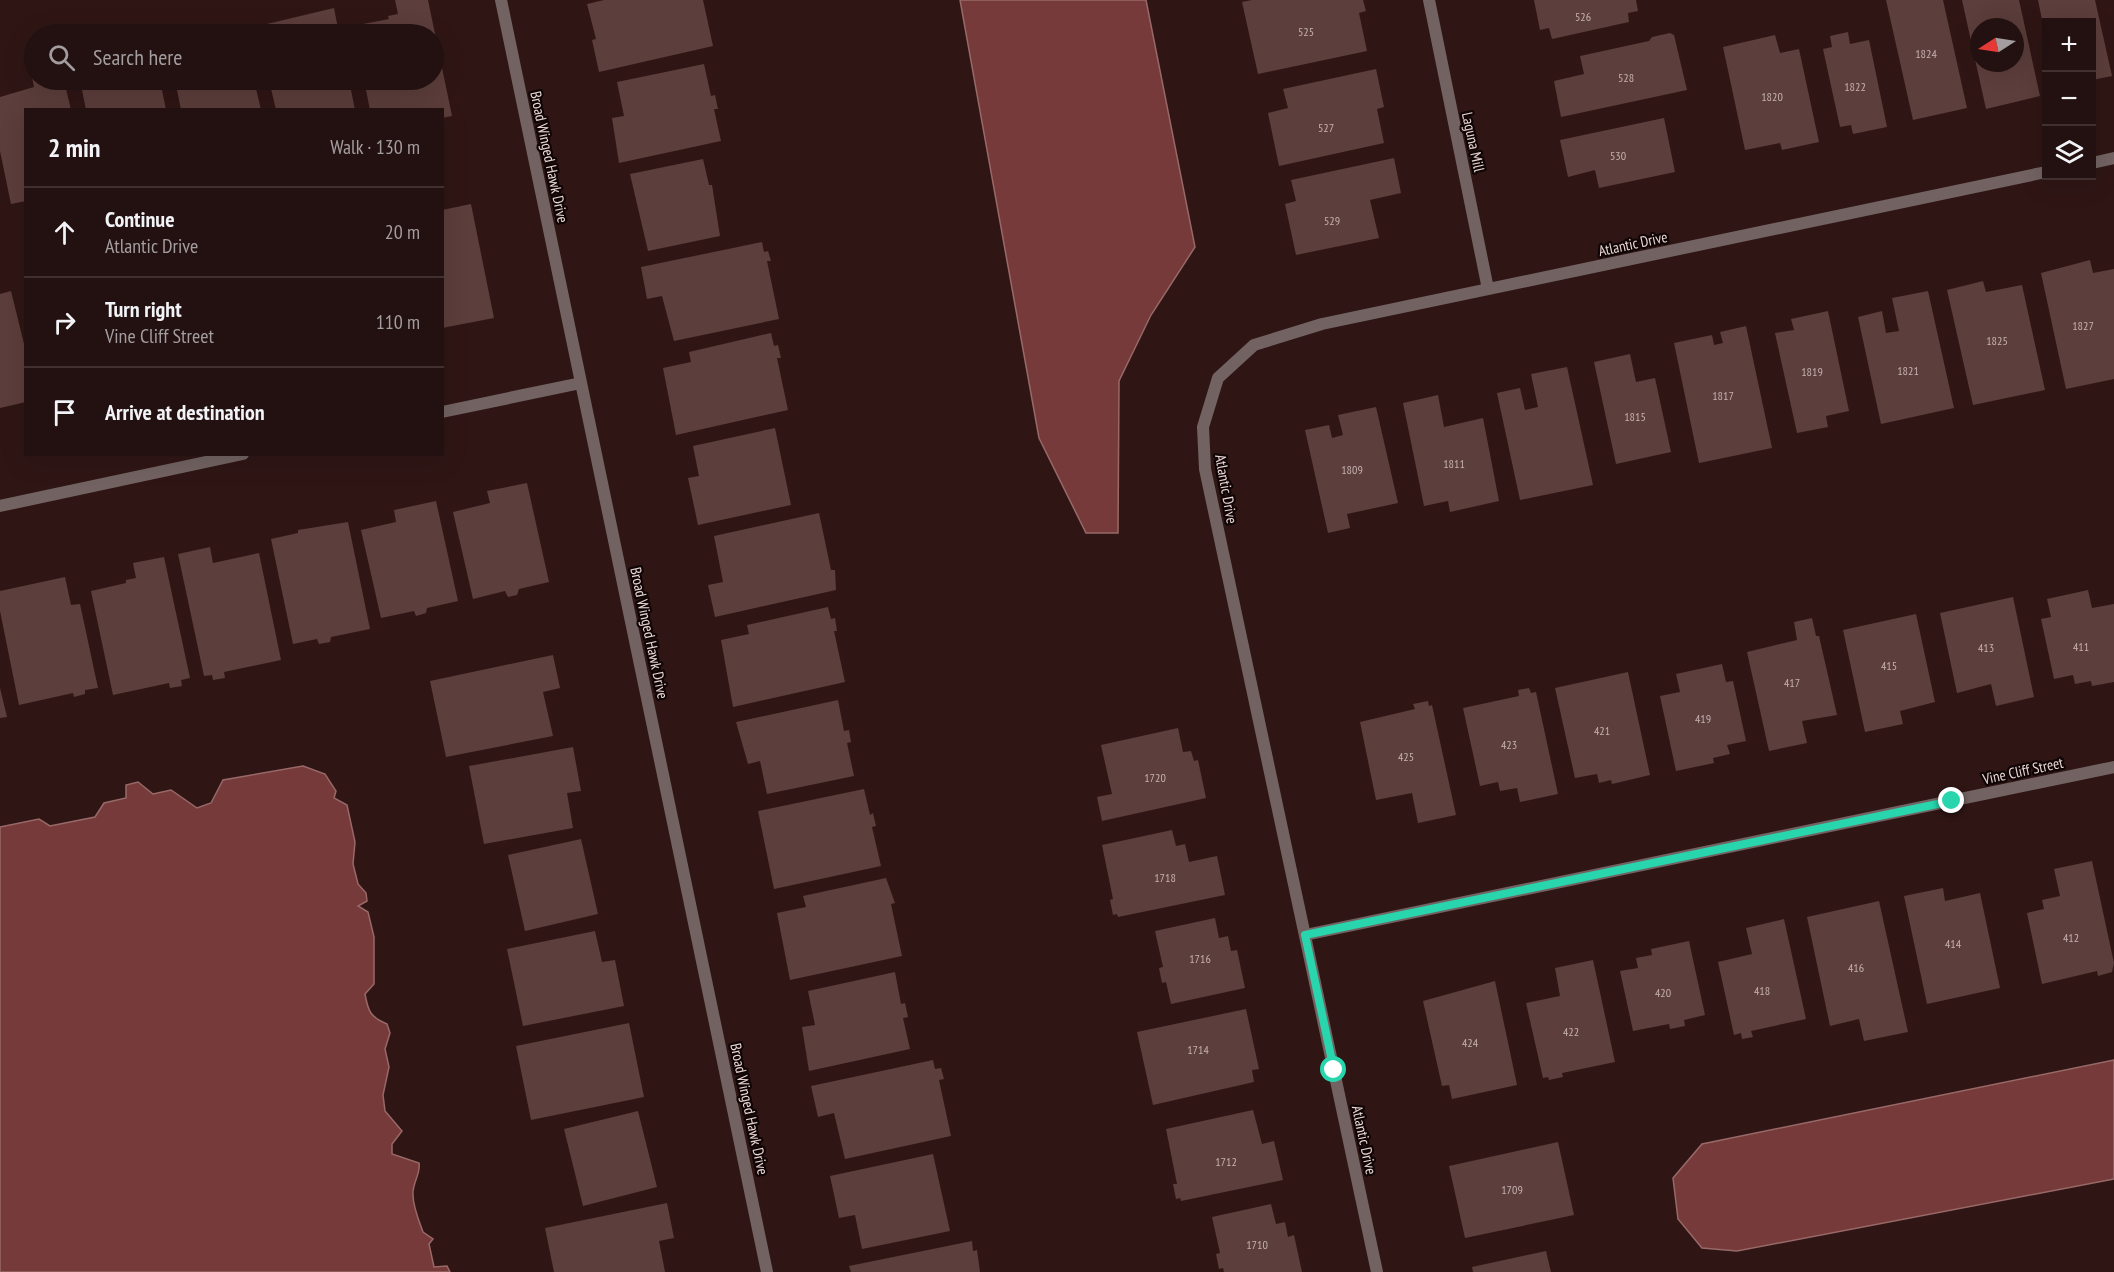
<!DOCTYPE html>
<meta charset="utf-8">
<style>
:root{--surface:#231010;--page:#2b1919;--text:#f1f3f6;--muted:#a39d9f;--line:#403030}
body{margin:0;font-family:"PT Sans Narrow",sans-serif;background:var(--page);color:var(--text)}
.controls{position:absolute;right:18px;top:18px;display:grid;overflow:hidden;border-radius:0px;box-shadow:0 6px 24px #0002}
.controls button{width:54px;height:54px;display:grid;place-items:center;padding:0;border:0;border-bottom:2px solid var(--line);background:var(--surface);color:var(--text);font:30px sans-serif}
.compass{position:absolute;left:1970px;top:18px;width:54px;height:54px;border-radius:50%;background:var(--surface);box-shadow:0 6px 24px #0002;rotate:258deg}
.stop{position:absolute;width:18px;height:18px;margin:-14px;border:4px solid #28d5ad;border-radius:50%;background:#fff}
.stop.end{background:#28d5ad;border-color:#fff;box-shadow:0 2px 6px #0008}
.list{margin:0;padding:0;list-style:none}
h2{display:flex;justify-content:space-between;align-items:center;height:78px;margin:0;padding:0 24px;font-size:26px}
h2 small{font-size:20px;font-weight:400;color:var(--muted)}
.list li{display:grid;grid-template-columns:39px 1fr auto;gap:18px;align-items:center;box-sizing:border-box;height:90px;padding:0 24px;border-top:2px solid var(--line)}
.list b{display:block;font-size:22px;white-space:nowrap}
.list p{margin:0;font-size:20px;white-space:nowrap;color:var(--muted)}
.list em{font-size:20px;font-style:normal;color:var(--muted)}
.icon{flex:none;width:33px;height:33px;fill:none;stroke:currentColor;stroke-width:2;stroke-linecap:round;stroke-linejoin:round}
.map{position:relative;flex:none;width:2114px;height:1272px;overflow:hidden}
.search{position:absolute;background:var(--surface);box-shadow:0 6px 24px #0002;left:24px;top:24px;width:420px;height:66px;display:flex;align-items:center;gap:15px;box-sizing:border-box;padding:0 21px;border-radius:33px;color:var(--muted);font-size:22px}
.panel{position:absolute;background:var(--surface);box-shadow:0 6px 24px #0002;left:24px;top:108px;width:420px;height:348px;border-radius:0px}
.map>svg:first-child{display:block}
.water{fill:#753a39;stroke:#986968;stroke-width:1.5}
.building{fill:#5c3e3c;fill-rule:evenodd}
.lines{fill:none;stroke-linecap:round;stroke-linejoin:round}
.street{stroke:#726362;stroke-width:12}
.route{stroke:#28d5ad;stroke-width:8}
.labels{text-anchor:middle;stroke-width:4.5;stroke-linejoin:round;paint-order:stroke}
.number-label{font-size:12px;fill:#c6b1b0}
.street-label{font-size:15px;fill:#ead7d6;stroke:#100505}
</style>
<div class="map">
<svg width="2114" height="1272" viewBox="0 0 2114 1272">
<rect width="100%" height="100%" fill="#2f1615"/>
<path class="water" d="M 960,0 L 1146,0 L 1195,247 L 1151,315 L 1119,381 L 1118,533 L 1086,533 L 1039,438 Z
M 303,766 L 325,774 L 336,791 L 334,798 L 347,805 L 355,842 L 353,864 L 358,884 L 366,893 L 367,901 L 358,906 L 368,912 L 374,937 L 374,984 L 365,994 C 368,1011 370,1017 387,1024 L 390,1033 L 385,1049 L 389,1067 L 383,1095 L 385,1111 L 402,1131 L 392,1144 L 392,1154 L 419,1163 C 421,1174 412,1183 413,1195 C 413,1207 419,1221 423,1232 L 433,1239 L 429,1244 L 434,1267 L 447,1266 L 450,1272 L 0,1272 L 0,827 L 39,819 L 50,826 L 95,817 L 104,803 L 126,798 L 126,785 L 138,782 L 153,794 L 171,790 L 197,808 L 211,803 L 223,780 Z
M 2114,1060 L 2114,1179 L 1737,1251 L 1702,1248 L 1678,1219 L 1673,1178 L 1702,1144 Z"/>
<path class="building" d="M 395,0 L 428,0 L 452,116 L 442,118 L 442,110 L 370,110 L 364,80 L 434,80 L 434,34 L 354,34 L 353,26 L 389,19 L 388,16 L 398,14 Z
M 604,0 L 703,0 L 713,46 L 599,72 L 592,40 L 596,39 L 587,4 Z
M 1252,0 L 1363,0 L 1366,11 L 1359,13 L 1367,51 L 1258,74 L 1242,2 Z
M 1534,0 L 1636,0 L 1638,11 L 1628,13 L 1629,22 L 1552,39 L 1549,28 L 1540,30 Z
M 1886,0 L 1943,0 L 1967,108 L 1913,120 Z
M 1962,0 L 2019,0 L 2040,96 L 1986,109 ZM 1979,27 L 2015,27 L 2015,63 L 1979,63 Z
M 2038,0 L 2095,0 L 2112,76 L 2092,80 L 2092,22 L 2046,22 L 2045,34 Z
M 334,8 L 339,34 L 269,34 L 267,24 Z
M 1848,32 L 1850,44 L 1869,40 L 1887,127 L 1853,134 L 1851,125 L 1840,127 L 1823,49 L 1832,47 L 1830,36 Z
M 1670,33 L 1674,35 L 1687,90 L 1561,117 L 1554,81 L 1584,74 L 1580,56 L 1649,41 L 1652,37 Z
M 1775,35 L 1780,53 L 1799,49 L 1819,142 L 1782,150 L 1780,143 L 1745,150 L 1723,47 Z
M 704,64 L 711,96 L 715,95 L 718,109 L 714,109 L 721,141 L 619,163 L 612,118 L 624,116 L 617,82 Z
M 1376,69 L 1384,107 L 1377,109 L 1384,143 L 1279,166 L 1268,113 L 1288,108 L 1283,89 Z
M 34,71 L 34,80 L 64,80 L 71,110 L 26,110 L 26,201 L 11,204 L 0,151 L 0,97 L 34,87 L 31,72 Z
M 80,80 L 160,80 L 166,110 L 86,110 Z
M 175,80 L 254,80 L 261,110 L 181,110 Z
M 269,80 L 349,80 L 355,110 L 276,110 Z
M 1664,118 L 1675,172 L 1599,188 L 1595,170 L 1568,177 L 1560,140 Z
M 1394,158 L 1401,193 L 1370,200 L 1379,238 L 1296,255 L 1285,204 L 1296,201 L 1291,180 Z
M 703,159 L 709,185 L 712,185 L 720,236 L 648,251 L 630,174 Z
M 471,204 L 494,318 L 442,328 L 442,210 Z
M 762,242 L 764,252 L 768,251 L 771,261 L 767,261 L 779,319 L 674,341 L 662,296 L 647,299 L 641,267 Z
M 2090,260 L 2093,273 L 2114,269 L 2114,379 L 2066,389 L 2041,273 Z
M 1983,281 L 1986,292 L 2022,285 L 2045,390 L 1973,405 L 1947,290 Z
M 11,291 L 26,352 L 26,402 L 0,408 L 0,294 Z
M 1928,291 L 1954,408 L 1881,424 L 1858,317 L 1882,311 L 1886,333 L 1899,331 L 1892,298 Z
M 1828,311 L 1849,411 L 1826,416 L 1828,427 L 1797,433 L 1775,333 L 1794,330 L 1791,319 Z
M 1746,326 L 1772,448 L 1699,463 L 1674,343 L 1712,335 L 1714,345 L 1723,343 L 1720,332 Z
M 771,333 L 774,346 L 778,345 L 781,358 L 777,358 L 788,410 L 676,435 L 663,368 L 691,362 L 689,352 Z
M 1630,354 L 1636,382 L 1655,378 L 1671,452 L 1616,464 L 1594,362 Z
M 1567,367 L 1593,485 L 1520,500 L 1497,393 L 1520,388 L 1525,410 L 1538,407 L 1531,374 Z
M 1438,395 L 1444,427 L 1483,418 L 1499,501 L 1450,512 L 1448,501 L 1424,506 L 1403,403 Z
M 1376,407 L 1398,503 L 1347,514 L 1350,528 L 1328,533 L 1305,430 L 1329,425 L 1332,438 L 1343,435 L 1338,415 Z
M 775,428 L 791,505 L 698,525 L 688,478 L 699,476 L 693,446 Z
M 527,483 L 549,582 L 519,589 L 517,595 L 508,597 L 505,591 L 473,599 L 453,512 L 490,503 L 487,491 Z
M 436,501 L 458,601 L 427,608 L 426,613 L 416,616 L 414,611 L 381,618 L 361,530 L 396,522 L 394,510 Z
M 819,513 L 831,570 L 835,570 L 836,590 L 715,617 L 708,585 L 723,582 L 714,536 Z
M 348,522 L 370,629 L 331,637 L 330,642 L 319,644 L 317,639 L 293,644 L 271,539 L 298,533 L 298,530 Z
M 210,547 L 213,563 L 259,553 L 281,660 L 224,672 L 225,678 L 213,680 L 212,675 L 204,676 L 178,554 Z
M 164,557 L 190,678 L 181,680 L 182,686 L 170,688 L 169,683 L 113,695 L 91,591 L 126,583 L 126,580 L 136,578 L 133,563 Z
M 65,577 L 71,605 L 80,604 L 98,688 L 85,690 L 85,694 L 74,697 L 73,693 L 19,705 L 0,611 L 0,591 Z
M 2088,590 L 2092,608 L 2114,604 L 2114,682 L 2092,686 L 2091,681 L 2075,684 L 2073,675 L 2054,679 L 2041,619 L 2051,617 L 2047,599 Z
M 2013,597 L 2034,697 L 1996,706 L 1991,684 L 1957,693 L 1940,613 Z
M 828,607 L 831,619 L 835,618 L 837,631 L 834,631 L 845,682 L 733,707 L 721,640 L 749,634 L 747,625 Z
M 1916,614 L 1935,702 L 1900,711 L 1903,724 L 1865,732 L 1843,630 Z
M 1812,618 L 1816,636 L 1819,636 L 1837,715 L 1802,721 L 1807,743 L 1769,751 L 1747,652 L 1797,640 L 1794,622 Z
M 553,655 L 560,688 L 543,692 L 553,736 L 446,757 L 430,681 Z
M 1722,664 L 1726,682 L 1733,681 L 1746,741 L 1727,745 L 1730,754 L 1713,758 L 1714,763 L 1676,771 L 1660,696 L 1680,692 L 1676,674 Z
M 1628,672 L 1650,775 L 1612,784 L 1611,780 L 1599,783 L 1597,774 L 1575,778 L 1555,688 Z
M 0,688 L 7,717 L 0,718 Z
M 1529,688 L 1531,693 L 1536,692 L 1558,794 L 1520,802 L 1517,788 L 1500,791 L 1498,782 L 1480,786 L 1463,708 L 1519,696 L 1518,690 Z
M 838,700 L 844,731 L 849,730 L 851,742 L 847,743 L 854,776 L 767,794 L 760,761 L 748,764 L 736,722 Z
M 1428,701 L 1429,706 L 1432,705 L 1456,815 L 1418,823 L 1412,793 L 1376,800 L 1360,722 L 1415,709 L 1413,704 Z
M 1178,728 L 1183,752 L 1191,751 L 1194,761 L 1198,760 L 1206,798 L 1102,821 L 1097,797 L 1112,794 L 1101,745 Z
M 573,747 L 581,791 L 567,793 L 573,828 L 484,844 L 469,766 Z
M 864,789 L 870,815 L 873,813 L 876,826 L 872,827 L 881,866 L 774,889 L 758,811 Z
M 1172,830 L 1176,846 L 1185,844 L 1189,862 L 1217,856 L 1225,895 L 1118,917 L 1117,914 L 1113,915 L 1110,900 L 1113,899 L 1102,845 Z
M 581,839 L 598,914 L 525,931 L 508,855 Z
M 2092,861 L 2114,963 L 2112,972 L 2098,976 L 2097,971 L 2042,984 L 2027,913 L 2044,909 L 2042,900 L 2060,896 L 2054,869 Z
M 886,878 L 895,903 L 891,904 L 902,956 L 790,980 L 777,913 L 806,907 L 803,896 Z
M 1943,888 L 1945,901 L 1980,893 L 2000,988 L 1927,1004 L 1904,896 Z
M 1879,901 L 1908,1032 L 1864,1041 L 1859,1019 L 1830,1026 L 1807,917 Z
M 1215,918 L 1219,938 L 1228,936 L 1231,951 L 1237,950 L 1245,988 L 1171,1004 L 1166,982 L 1162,983 L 1159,968 L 1163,967 L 1155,931 Z
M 1784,919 L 1806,1019 L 1751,1031 L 1753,1037 L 1742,1039 L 1741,1033 L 1734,1035 L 1718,962 L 1752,954 L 1746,928 Z
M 595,931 L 602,962 L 615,960 L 624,1006 L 523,1026 L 507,949 Z
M 1689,941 L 1705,1015 L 1684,1020 L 1685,1026 L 1670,1029 L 1669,1024 L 1633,1031 L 1620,971 L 1638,968 L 1636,958 L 1652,955 L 1651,949 Z
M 1593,960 L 1615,1062 L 1562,1073 L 1563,1077 L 1549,1080 L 1548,1077 L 1543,1078 L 1526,1003 L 1560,996 L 1555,968 Z
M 895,972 L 901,1004 L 905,1003 L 908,1017 L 903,1018 L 910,1049 L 809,1071 L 802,1027 L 815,1025 L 808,991 Z
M 1495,981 L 1517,1085 L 1452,1099 L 1449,1085 L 1442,1086 L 1423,1001 Z
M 1246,1009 L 1259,1069 L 1252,1070 L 1254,1082 L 1153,1105 L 1137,1032 Z
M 629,1023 L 644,1097 L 531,1120 L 516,1046 Z
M 933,1060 L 935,1069 L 941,1068 L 944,1079 L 939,1080 L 951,1136 L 845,1159 L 834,1113 L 818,1117 L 811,1086 Z
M 1253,1110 L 1262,1144 L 1274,1141 L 1283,1180 L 1181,1201 L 1180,1198 L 1176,1199 L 1173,1184 L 1177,1184 L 1166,1129 Z
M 638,1111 L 657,1187 L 583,1206 L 564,1129 Z
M 1558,1142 L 1574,1215 L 1465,1238 L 1449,1166 Z
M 933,1154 L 950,1231 L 862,1249 L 855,1215 L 839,1218 L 830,1176 Z
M 667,1203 L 674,1238 L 659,1241 L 665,1272 L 554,1272 L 545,1228 Z
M 1271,1204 L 1276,1224 L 1285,1222 L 1288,1237 L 1294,1235 L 1302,1272 L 1224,1272 L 1223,1268 L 1219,1269 L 1216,1254 L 1220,1253 L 1212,1217 Z
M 972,1241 L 973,1251 L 977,1250 L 980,1272 L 851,1272 L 849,1266 Z
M 1546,1251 L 1551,1272 L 1473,1272 L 1472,1267 Z"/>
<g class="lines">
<path class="street" d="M 501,0 L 767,1272
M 1429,0 L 1488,289
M 2092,163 L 2114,158
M 442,412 L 581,383
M 0,506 L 243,454
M 1305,935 L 2114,767
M 1377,1272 L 1205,469 L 1203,427 L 1218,378 L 1254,345 L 1322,324 L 2046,172"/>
</g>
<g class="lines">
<path class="route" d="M 1334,1070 L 1305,935 L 1952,801"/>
</g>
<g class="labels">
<g class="number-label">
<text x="1583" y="21">526</text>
<text x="1306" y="36">525</text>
<text x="1926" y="58">1824</text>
<text x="1626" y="82">528</text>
<text x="1855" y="91">1822</text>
<text x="1772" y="101">1820</text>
<text x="1326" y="132">527</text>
<text x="1618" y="160">530</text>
<text x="1332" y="225">529</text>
<text x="2083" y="330">1827</text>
<text x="1997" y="345">1825</text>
<text x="1908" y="375">1821</text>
<text x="1812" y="376">1819</text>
<text x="1723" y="400">1817</text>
<text x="1635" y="421">1815</text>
<text x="1454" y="468">1811</text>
<text x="1352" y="474">1809</text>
<text x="2081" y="651">411</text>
<text x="1986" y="652">413</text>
<text x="1889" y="670">415</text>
<text x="1792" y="687">417</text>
<text x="1703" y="723">419</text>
<text x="1602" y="735">421</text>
<text x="1509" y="749">423</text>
<text x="1406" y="761">425</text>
<text x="1155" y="782">1720</text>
<text x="1165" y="882">1718</text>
<text x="2071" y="942">412</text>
<text x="1953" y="948">414</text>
<text x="1200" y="963">1716</text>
<text x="1856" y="972">416</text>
<text x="1762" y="995">418</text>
<text x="1663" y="997">420</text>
<text x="1571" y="1036">422</text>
<text x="1470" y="1047">424</text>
<text x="1198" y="1054">1714</text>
<text x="1226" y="1166">1712</text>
<text x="1512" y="1194">1709</text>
<text x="1257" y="1249">1710</text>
</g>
<g class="street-label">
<text transform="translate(1473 142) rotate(78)" y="5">Laguna Mill</text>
<text transform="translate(549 157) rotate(78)" y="5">Broad Winged Hawk Drive</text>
<text transform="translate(1633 244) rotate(-12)" y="5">Atlantic Drive</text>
<text transform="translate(1226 489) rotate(80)" y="5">Atlantic Drive</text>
<text transform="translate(649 633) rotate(78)" y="5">Broad Winged Hawk Drive</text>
<text transform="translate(2023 771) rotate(-12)" y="5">Vine Cliff Street</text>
<text transform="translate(749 1109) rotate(78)" y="5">Broad Winged Hawk Drive</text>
<text transform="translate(1364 1140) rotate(78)" y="5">Atlantic Drive</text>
</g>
</g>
</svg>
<div class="controls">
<button>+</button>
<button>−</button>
<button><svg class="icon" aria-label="layers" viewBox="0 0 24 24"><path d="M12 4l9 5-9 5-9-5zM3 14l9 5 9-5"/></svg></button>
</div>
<svg class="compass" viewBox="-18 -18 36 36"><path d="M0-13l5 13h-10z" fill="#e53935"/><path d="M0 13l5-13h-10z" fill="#a39d9f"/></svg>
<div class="stop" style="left:1334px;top:1070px"></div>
<div class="stop end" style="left:1952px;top:801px"></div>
<div class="search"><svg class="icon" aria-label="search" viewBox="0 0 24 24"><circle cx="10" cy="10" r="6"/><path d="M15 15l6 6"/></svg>Search here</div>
<section class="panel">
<h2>2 min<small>Walk · 130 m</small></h2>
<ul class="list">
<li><svg class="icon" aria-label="ahead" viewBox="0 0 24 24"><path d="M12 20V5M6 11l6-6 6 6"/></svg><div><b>Continue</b><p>Atlantic Drive</p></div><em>20 m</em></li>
<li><svg class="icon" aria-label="right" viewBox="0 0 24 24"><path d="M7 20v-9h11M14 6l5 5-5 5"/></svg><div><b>Turn right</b><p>Vine Cliff Street</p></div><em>110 m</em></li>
<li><svg class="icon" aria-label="arrive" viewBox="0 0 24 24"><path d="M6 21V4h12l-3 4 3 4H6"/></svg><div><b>Arrive at destination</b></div></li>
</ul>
</section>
</div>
